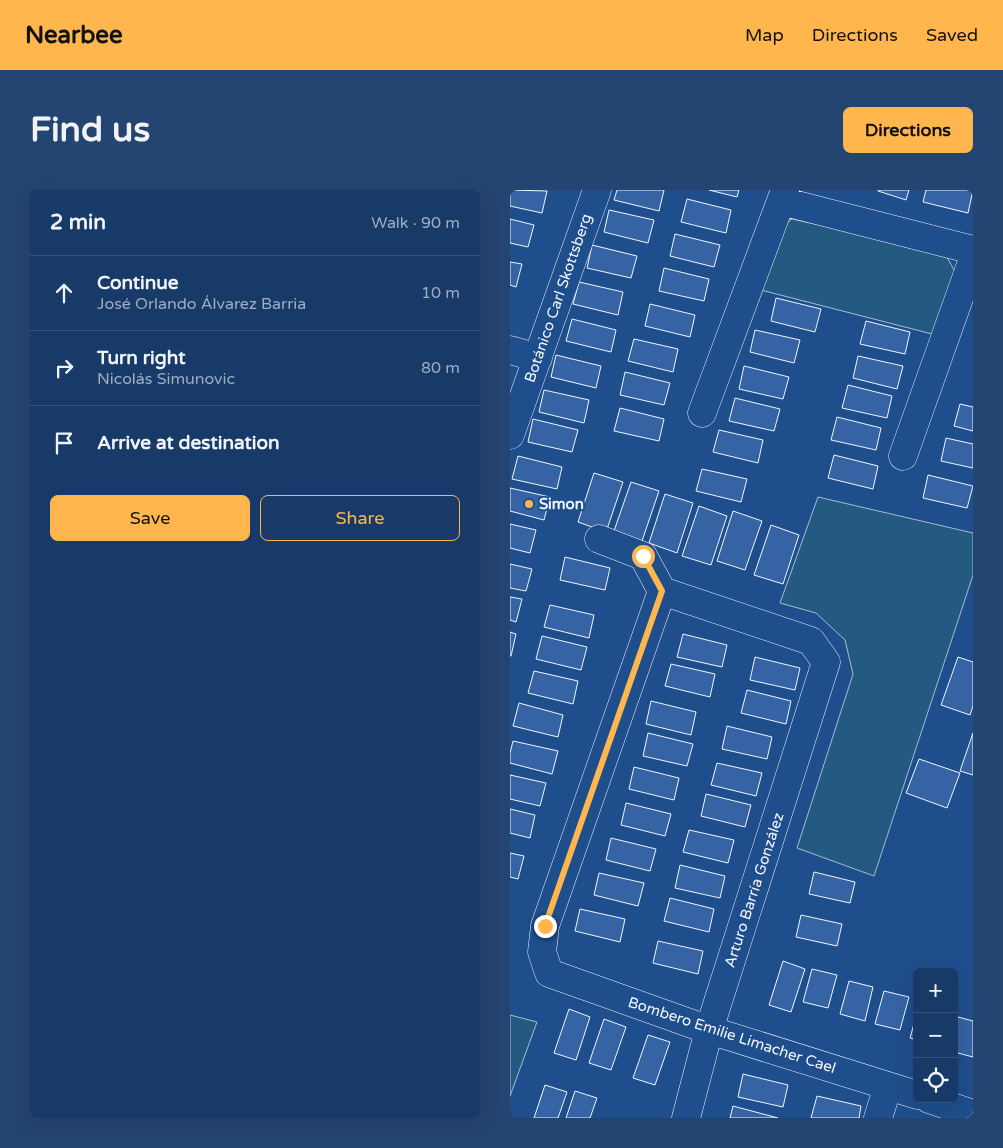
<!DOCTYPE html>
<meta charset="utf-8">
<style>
:root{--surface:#173a69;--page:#244571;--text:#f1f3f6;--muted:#9eadc0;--line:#36547d;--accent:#ffb74d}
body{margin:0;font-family:"Varela Round",sans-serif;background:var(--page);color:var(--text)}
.controls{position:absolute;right:15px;bottom:15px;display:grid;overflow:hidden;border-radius:8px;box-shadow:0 5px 20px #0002}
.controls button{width:45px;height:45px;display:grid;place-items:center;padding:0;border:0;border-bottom:1px solid var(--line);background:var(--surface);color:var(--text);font:25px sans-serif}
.stop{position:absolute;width:15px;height:15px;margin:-11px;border:4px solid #ffb74d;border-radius:50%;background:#fff}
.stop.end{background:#ffb74d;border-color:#fff;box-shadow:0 1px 5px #0008}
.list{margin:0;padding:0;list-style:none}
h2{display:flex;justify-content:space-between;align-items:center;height:65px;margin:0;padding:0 20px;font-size:21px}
h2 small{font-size:16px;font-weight:400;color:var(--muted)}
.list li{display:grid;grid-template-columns:32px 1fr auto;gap:15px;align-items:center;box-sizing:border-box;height:75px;padding:0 20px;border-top:1px solid var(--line)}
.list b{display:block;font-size:19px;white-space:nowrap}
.list p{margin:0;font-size:16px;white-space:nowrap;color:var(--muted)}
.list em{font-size:16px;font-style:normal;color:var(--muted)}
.actions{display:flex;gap:10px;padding:15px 20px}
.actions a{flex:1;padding:11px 0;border:1px solid var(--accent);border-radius:8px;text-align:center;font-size:18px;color:var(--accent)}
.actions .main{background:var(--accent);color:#111}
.icon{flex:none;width:28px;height:28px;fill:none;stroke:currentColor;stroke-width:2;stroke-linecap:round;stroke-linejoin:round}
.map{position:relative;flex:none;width:463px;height:928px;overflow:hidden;border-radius:8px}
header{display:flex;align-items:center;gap:30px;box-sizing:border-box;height:70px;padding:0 25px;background:var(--accent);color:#111}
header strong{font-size:24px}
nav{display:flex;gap:28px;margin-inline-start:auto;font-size:18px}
.intro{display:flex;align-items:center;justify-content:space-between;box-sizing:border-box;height:120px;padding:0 30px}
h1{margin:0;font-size:35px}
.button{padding:12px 22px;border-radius:8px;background:var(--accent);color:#111;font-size:18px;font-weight:700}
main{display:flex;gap:30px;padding:0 30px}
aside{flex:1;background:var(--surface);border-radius:8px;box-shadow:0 5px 20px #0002}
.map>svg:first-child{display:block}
.green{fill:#245a82;stroke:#a8bbd7}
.building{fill:#3563a3;stroke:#f2f6ff}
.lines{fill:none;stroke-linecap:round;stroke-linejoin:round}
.minor-casing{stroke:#f2f6ff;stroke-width:29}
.minor{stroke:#1f4e8c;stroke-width:28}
.route{stroke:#ffb74d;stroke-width:6}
.poi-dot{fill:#ffb74d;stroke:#1f4e8c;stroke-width:2}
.labels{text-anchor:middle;stroke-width:4;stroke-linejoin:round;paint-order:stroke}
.street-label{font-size:15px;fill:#f2f6ff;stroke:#1f4e8c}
.poi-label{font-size:15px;font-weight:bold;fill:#f2f6ff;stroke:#1f4e8c;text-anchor:start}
</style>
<header>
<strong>Nearbee</strong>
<nav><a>Map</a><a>Directions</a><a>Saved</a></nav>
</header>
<div class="intro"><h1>Find us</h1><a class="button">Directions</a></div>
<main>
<aside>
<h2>2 min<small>Walk · 90 m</small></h2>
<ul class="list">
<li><svg class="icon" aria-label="ahead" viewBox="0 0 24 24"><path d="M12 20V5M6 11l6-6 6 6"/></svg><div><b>Continue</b><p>José Orlando Álvarez Barria</p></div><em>10 m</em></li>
<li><svg class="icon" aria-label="right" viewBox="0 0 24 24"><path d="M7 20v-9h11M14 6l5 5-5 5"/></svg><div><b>Turn right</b><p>Nicolás Simunovic</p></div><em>80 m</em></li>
<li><svg class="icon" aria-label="arrive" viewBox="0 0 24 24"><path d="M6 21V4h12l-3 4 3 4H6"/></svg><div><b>Arrive at destination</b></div></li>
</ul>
<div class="actions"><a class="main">Save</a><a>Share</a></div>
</aside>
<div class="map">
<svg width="463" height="928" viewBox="0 0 463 928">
<rect width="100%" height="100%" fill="#1f4e8c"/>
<path class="green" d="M 282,29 L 434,62 L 447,85 L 426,145 L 243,98 L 264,42 Z
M 308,307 L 463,343 L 463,385 L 364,686 L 287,658 L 343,484 L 335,450 L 306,423 L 270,413 Z
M 0,825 L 27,832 L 0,906 Z"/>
<path class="building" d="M 0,0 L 37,1 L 32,23 L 0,16 Z
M 107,0 L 154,0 L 149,21 L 104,10 Z
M 199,0 L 229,0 L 227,7 Z
M 368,0 L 399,0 L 396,10 L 368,1 Z
M 416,0 L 463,0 L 458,23 L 413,12 Z
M 177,9 L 221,20 L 216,43 L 171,32 Z
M 99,20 L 144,30 L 138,53 L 94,42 Z
M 0,29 L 24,35 L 18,57 L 0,53 Z
M 165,44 L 210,55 L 204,77 L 160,66 Z
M 82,55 L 127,66 L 121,88 L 77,78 Z
M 0,72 L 12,74 L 6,97 L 0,95 Z
M 154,78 L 199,89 L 194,111 L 149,101 Z
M 69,92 L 113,102 L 108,125 L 63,114 Z
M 266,108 L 311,119 L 305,142 L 261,131 Z
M 140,114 L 185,125 L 180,147 L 135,136 Z
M 62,129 L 106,140 L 101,162 L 56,151 Z
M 356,131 L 400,142 L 395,164 L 350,154 Z
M 245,140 L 290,150 L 284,173 L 240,162 Z
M 124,149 L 168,159 L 163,182 L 118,171 Z
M 46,165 L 91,176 L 86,198 L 41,187 Z
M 348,166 L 393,176 L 387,199 L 343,188 Z
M 234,176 L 279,187 L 273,209 L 229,199 Z
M 115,182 L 160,193 L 154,215 L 110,205 Z
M 338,195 L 382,206 L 377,228 L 332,218 Z
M 34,200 L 79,210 L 74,233 L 29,222 Z
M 225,208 L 270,219 L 264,241 L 219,231 Z
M 450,214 L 463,217 L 463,241 L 444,236 Z
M 110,218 L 154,229 L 149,251 L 104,241 Z
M 327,227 L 371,238 L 366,260 L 321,250 Z
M 23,229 L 68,240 L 62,262 L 18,252 Z
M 209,240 L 253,250 L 248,273 L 203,262 Z
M 436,248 L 463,254 L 463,278 L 431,271 Z
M 324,265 L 368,276 L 363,299 L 318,288 Z
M 8,266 L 52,277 L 47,299 L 2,289 Z
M 192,279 L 237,289 L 231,312 L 186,301 Z
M 84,283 L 113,292 L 96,342 L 68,332 Z
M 418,285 L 463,296 L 457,318 L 413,308 Z
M 121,292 L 149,301 L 132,351 L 104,341 Z
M 0,298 L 40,307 L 34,330 L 0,321 Z
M 155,304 L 183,313 L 167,363 L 139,353 Z
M 189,316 L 217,326 L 201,375 L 172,366 Z
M 223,321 L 252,331 L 235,380 L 207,371 Z
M 0,334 L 26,340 L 20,363 L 0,358 Z
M 261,335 L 289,345 L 273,394 L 244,385 Z
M 55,367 L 100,378 L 95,400 L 50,390 Z
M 0,374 L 22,379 L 16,401 L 0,398 Z
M 0,407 L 12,409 L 6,432 L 0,430 Z
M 40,415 L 84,425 L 79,448 L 34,437 Z
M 0,442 L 6,444 L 1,466 L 0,466 Z
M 173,444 L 217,455 L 212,477 L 167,467 Z
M 32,446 L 77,457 L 71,480 L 26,469 Z
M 245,467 L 290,478 L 285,500 L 240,490 Z
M 448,467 L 463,472 L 463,516 L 460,525 L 431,515 Z
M 161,474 L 205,484 L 200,507 L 155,496 Z
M 24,481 L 68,491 L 63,514 L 18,503 Z
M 237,500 L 281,511 L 276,534 L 231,523 Z
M 141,511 L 186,522 L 181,545 L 136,534 Z
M 9,513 L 53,525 L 48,547 L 3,536 Z
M 217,536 L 262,547 L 257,569 L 212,559 Z
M 138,543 L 183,554 L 177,576 L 133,566 Z
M 463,543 L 463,585 L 450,581 Z
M 3,551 L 48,561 L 42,584 L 0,573 L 0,563 Z
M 409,569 L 450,583 L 437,618 L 396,603 Z
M 207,573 L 252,583 L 246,606 L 201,595 Z
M 124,577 L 169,588 L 164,610 L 119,599 Z
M 0,585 L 36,593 L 30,616 L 0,609 Z
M 196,604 L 241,615 L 235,637 L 191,626 Z
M 116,613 L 161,624 L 155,646 L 111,635 Z
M 0,619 L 25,625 L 20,648 L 0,643 Z
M 179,640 L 224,650 L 218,673 L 173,662 Z
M 101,648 L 146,659 L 140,681 L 96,670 Z
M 0,663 L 14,666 L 8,689 L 0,687 Z
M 170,675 L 215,686 L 210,708 L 165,698 Z
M 304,682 L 345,692 L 340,713 L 299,704 Z
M 89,683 L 134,693 L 128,716 L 84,705 Z
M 160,708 L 204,719 L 199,742 L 154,731 Z
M 70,719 L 115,729 L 110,752 L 65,741 Z
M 291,725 L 332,734 L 327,756 L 286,747 Z
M 148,751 L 193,761 L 188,784 L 143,773 Z
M 273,771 L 295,779 L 281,822 L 259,815 Z
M 302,779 L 327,785 L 318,818 L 293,812 Z
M 339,791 L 363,797 L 355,831 L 330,824 Z
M 374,801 L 399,807 L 390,840 L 365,834 Z
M 59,819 L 80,827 L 66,870 L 44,863 Z
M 407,823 L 407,850 L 400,848 Z
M 448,827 L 463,831 L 463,867 L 444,862 L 444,842 Z
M 94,829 L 116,837 L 101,880 L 79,873 Z
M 138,845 L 160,852 L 145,895 L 123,888 Z
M 233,884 L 278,895 L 273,917 L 228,907 Z
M 35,895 L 57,902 L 48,928 L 24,928 Z
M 65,901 L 87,908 L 80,928 L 56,928 Z
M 307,906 L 351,916 L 349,928 L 301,928 Z
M 223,916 L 268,928 L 220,928 Z"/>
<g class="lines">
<defs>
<path id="minor" d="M 271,11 L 463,60
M 0,160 L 28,168
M 192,223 L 275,0
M 0,245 L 87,0
M 393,266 L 463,69
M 89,349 L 133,366 L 152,401 L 301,451 L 316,472 L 199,840 L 176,928
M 152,401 L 35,736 L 32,762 L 39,783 L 199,840 L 407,905
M 419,909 L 463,924
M 368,928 L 378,896"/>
</defs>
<use href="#minor" class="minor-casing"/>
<use href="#minor" class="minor"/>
</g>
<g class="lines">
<path class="route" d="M 35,736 L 152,401 L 133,366"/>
</g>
<circle class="poi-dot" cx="19" cy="314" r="5"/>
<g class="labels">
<g class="street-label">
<text transform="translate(48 108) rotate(-71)" y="5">Botánico Carl Skottsberg</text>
<text transform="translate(244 700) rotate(-72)" y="5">Arturo Barría González</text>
<text transform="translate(222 845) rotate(18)" y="5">Bombero Emilie Limacher Cael</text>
</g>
<g class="poi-label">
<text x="29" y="319">Simon</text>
</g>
</g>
</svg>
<div class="controls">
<button>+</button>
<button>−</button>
<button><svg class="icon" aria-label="locate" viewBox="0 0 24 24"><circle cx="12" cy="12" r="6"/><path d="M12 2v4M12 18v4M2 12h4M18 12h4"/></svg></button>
</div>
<div class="stop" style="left:133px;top:366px"></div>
<div class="stop end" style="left:35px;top:736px"></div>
</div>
</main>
